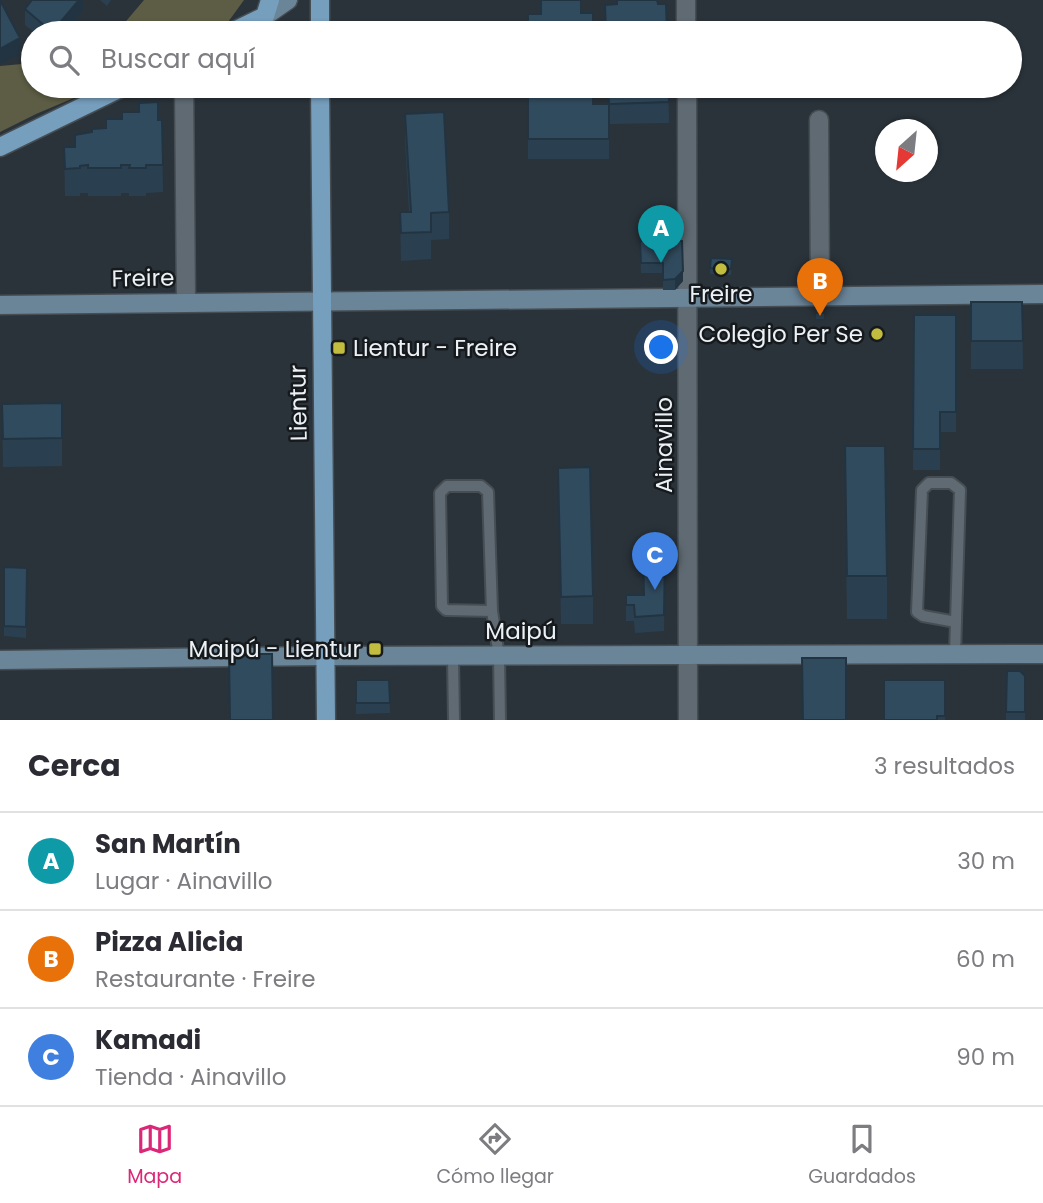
<!DOCTYPE html>
<html lang="es">
<meta charset="utf-8">
<style>
:root{--surface:#fff;--page:#f2f2f3;--text:#2b2b33;--muted:#7c7c81;--line:#e1e1e2;--accent:#db2777}
body{margin:0;font-family:Poppins,sans-serif;background:var(--page);color:var(--text)}
.compass{position:absolute;left:875px;top:119px;width:63px;height:63px;border-radius:50%;background:var(--surface);box-shadow:0 2px 5px #0004;rotate:207deg}
.you{position:absolute;left:662px;top:348px;width:24px;height:24px;margin:-18px;border:5px solid #fff;border-radius:50%;background:#1a73e8;box-shadow:0 0 0 10px #1a73e833}
.badge{display:grid;place-items:center;width:46px;height:46px;border-radius:50%;background:var(--accent);color:#fff;font-size:23px;font-weight:700}
.pin{position:absolute;translate:-50% -58px;filter:drop-shadow(0 2px 4px #0008)}
.pin::after{content:'';position:absolute;top:37px;width:24px;height:21px;background:inherit;clip-path:polygon(0 0,100% 0,50% 100%)}
.list{margin:0;padding:0;list-style:none}
h2{display:flex;justify-content:space-between;align-items:center;height:91px;margin:0;padding:0 28px;font-size:30px}
h2 small{font-size:23px;font-weight:400;color:var(--muted)}
.list li{display:grid;grid-template-columns:46px 1fr auto;gap:21px;align-items:center;box-sizing:border-box;height:98px;padding:0 28px;border-top:2px solid var(--line)}
.list b{display:block;font-size:26px;white-space:nowrap}
.list p{margin:0;font-size:23px;white-space:nowrap;color:var(--muted)}
.list em{font-size:23px;font-style:normal;color:var(--muted)}
.icon{flex:none;width:38px;height:38px;fill:none;stroke:currentColor;stroke-width:2;stroke-linecap:round;stroke-linejoin:round}
.map{position:relative;flex:none;width:1043px;height:720px;overflow:hidden}
.search{position:absolute;background:var(--surface);box-shadow:0 2px 5px #0004;left:21px;right:21px;top:21px;height:77px;display:flex;align-items:center;gap:18px;box-sizing:border-box;padding:0 24px;border-radius:38px;color:var(--muted);font-size:26px}
.sheet{height:385px;background:var(--surface)}
nav{display:flex;justify-content:space-around;align-items:center;box-sizing:border-box;height:98px;border-top:2px solid var(--line);background:var(--surface);font-size:19px;color:var(--muted)}
nav a{display:grid;justify-items:center;gap:4px}
nav .on{color:var(--accent)}
.map>svg:first-child{display:block}
.green{fill:#5d5d45}
.lines{fill:none;stroke-linecap:round;stroke-linejoin:round}
.lane-casing{stroke:#464e54;stroke-width:14}
.street-casing{stroke:#464e54;stroke-width:21}
.secondary-casing{stroke:#464e54;stroke-width:21}
.primary-casing{stroke:#464e54;stroke-width:21}
.lane{stroke:#5f6a72;stroke-width:10}
.street{stroke:#5f6a72;stroke-width:18}
.secondary{stroke:#6a8498;stroke-width:18}
.primary{stroke:#769fbd;stroke-width:18}
.wall{fill:#2a4051}
.shaded-wall{fill:#223442}
.building{fill:#314b5e;stroke:#223442;stroke-width:2}
.poi-dot{fill:#c2bd3f;stroke:#161a1d;stroke-width:2.5}
.labels{text-anchor:middle;stroke-width:5;stroke-linejoin:round;paint-order:stroke}
.street-label{font-size:23px;fill:#ebf1f6;stroke:#161a1d}
.poi-label{font-size:23px;fill:#ebf1f6;stroke:#161a1d;text-anchor:end}
</style>
<div class="map">
<svg width="1043" height="720" viewBox="0 0 1043 720">
<rect width="100%" height="100%" fill="#2a333a"/>
<path class="green" d="M 144,0 L 244,0 L 223,29 L 215,33 L 116,33 Z
M 33,63 L 33,86 L 102,86 L 36,114 L 0,132 L 0,66 Z"/>
<g class="lines">
<defs>
<path id="lane" d="M 492,611 L 446,610 L 442,606 L 440,493 L 447,486 L 481,486 L 488,492 L 492,611 L 499,656 L 500,720
M 955,654 L 960,490 L 951,483 L 929,483 L 922,490 L 917,612 L 923,616 L 956,622
M 453,656 L 454,720"/>
<path id="street" d="M 686,0 L 686,33
M 184,86 L 186,302
M 687,86 L 688,720
M 819,120 L 820,296"/>
<path id="secondary" d="M 265,16 L 288,0
M 0,305 L 1043,294
M 0,660 L 325,656 L 1043,654"/>
<path id="primary" d="M 230,33 L 265,16 L 270,0
M 320,33 L 320,0
M 320,86 L 326,720
M 0,147 L 125,86"/>
</defs>
<use href="#lane" class="lane-casing"/>
<use href="#street" class="street-casing"/>
<use href="#secondary" class="secondary-casing"/>
<use href="#primary" class="primary-casing"/>
<use href="#lane" class="lane"/>
<use href="#street" class="street"/>
<use href="#secondary" class="secondary"/>
<use href="#primary" class="primary"/>
</g>
<path class="wall" d="M 83,0 L 83,11 L 64,33 L 35,33 L 25,25 L 25,9 Z
M 100,0 L 111,0 L 107,6 Z
M 528,86 L 593,104 L 608,104 L 607,86 L 668,86 L 669,123 L 609,124 L 609,159 L 528,159 Z
M 405,114 L 449,212 L 449,239 L 431,240 L 431,259 L 401,261 L 400,212 L 409,212 L 405,142 Z
M 158,120 L 162,120 L 163,192 L 146,193 L 146,196 L 129,196 L 129,193 L 121,193 L 121,196 L 88,196 L 88,193 L 80,193 L 80,196 L 65,196 L 64,147 L 75,147 L 106,128 Z
M 640,241 L 683,281 L 675,290 L 663,290 L 663,273 L 641,273 Z
M 711,258 L 732,265 L 731,275 L 710,274 Z
M 971,302 L 1022,302 L 1023,369 L 971,369 Z
M 816,308 L 824,308 L 824,319 L 816,319 Z
M 914,315 L 956,315 L 956,432 L 940,432 L 940,470 L 913,470 Z
M 62,403 L 62,466 L 3,467 L 2,404 Z
M 558,468 L 593,596 L 593,624 L 561,624 Z
M 845,489 L 887,576 L 887,619 L 847,619 Z
M 665,553 L 664,631 L 635,633 L 634,621 L 626,621 L 626,595 L 644,595 Z
M 4,567 L 27,568 L 26,638 L 4,636 Z
M 1007,671 L 1025,676 L 1025,720 L 1006,720 Z
M 356,680 L 389,680 L 390,713 L 356,714 Z
M 945,680 L 945,720 L 884,720 Z"/>
<path class="shaded-wall" d="M 79,0 L 83,0 L 83,11 L 64,33 L 52,33 Z
M 20,38 L 20,54 L 0,64 L 0,49 Z
M 683,271 L 683,281 L 675,290 L 675,279 Z"/>
<path class="building" d="M 0,0 L 20,38 L 0,49 Z
M 32,0 L 79,0 L 52,32 L 25,9 Z
M 541,0 L 581,0 L 581,13 L 593,13 L 593,33 L 528,33 L 528,14 L 541,14 Z
M 617,0 L 657,0 L 658,4 L 666,4 L 667,33 L 606,33 L 605,5 L 617,4 Z
M 528,86 L 593,86 L 593,104 L 609,104 L 608,86 L 668,86 L 669,102 L 609,104 L 609,139 L 528,139 Z
M 158,102 L 158,120 L 162,120 L 163,165 L 146,165 L 146,168 L 129,168 L 130,165 L 121,165 L 121,168 L 88,168 L 88,165 L 80,166 L 80,168 L 65,169 L 64,147 L 75,147 L 75,135 L 92,132 L 92,129 L 106,128 L 106,119 L 122,119 L 122,112 L 139,112 L 139,103 Z
M 444,112 L 449,212 L 431,213 L 431,232 L 401,233 L 400,212 L 411,212 L 405,114 Z
M 640,241 L 682,241 L 683,271 L 675,279 L 663,280 L 663,263 L 641,263 Z
M 711,258 L 732,259 L 731,269 L 710,268 Z
M 971,302 L 1022,302 L 1023,341 L 971,341 Z
M 816,308 L 824,308 L 824,313 L 816,313 Z
M 914,315 L 956,315 L 956,412 L 940,412 L 940,449 L 913,449 Z
M 62,403 L 62,438 L 3,439 L 2,404 Z
M 845,446 L 885,446 L 887,576 L 847,576 Z
M 590,467 L 593,596 L 561,597 L 558,468 Z
M 643,553 L 665,553 L 664,615 L 635,617 L 634,605 L 626,605 L 626,595 L 644,595 Z
M 4,567 L 27,568 L 26,627 L 4,626 Z
M 229,654 L 272,654 L 273,720 L 230,720 Z
M 802,658 L 846,658 L 846,720 L 803,720 Z
M 1007,671 L 1020,671 L 1025,676 L 1025,712 L 1006,712 Z
M 356,680 L 389,680 L 390,703 L 356,703 Z
M 884,680 L 945,680 L 945,716 L 937,716 L 937,720 L 884,720 Z"/>
<g class="poi-dot">
<circle cx="721" cy="269" r="7"/>
<circle cx="877" cy="334" r="7"/>
<rect x="332" y="341" width="14" height="14" rx="3.5"/>
<rect x="368" y="642" width="14" height="14" rx="3.5"/>
</g>
<g class="labels">
<g class="street-label">
<text transform="translate(143 278) rotate(-1)" y="8">Freire</text>
<text transform="translate(298 403) rotate(-91)" y="8">Lientur</text>
<text transform="translate(664 445) rotate(-90)" y="8">Ainavillo</text>
<text x="521" y="639">Maipú</text>
</g>
<g class="poi-label">
<text x="721" y="302" text-anchor="middle">Freire</text>
<text x="863" y="342">Colegio Per Se</text>
<text x="353" y="356" text-anchor="start">Lientur - Freire</text>
<text x="361" y="657">Maipú - Lientur</text>
</g>
</g>
</svg>
<svg class="compass" viewBox="-18 -18 36 36"><path d="M0-13l5 13h-10z" fill="#e53935"/><path d="M0 13l5-13h-10z" fill="#7c7c81"/></svg>
<div class="you"></div>
<div class="pin badge" style="left:661px;top:263px;background:#0f9aa8">A</div>
<div class="pin badge" style="left:820px;top:316px;background:#e8710a">B</div>
<div class="pin badge" style="left:655px;top:590px;background:#3f7fe0">C</div>
<div class="search"><svg class="icon" aria-label="search" viewBox="0 0 24 24"><circle cx="10" cy="10" r="6"/><path d="M15 15l6 6"/></svg>Buscar aquí</div>
</div>
<section class="sheet">
<h2>Cerca<small>3 resultados</small></h2>
<ul class="list">
<li><span class="badge" style="background:#0f9aa8">A</span><div><b>San Martín</b><p>Lugar · Ainavillo</p></div><em>30 m</em></li>
<li><span class="badge" style="background:#e8710a">B</span><div><b>Pizza Alicia</b><p>Restaurante · Freire</p></div><em>60 m</em></li>
<li><span class="badge" style="background:#3f7fe0">C</span><div><b>Kamadi</b><p>Tienda · Ainavillo</p></div><em>90 m</em></li>
</ul>
</section>
<nav>
<a class="on"><svg class="icon" aria-label="map" viewBox="0 0 24 24"><path d="M3 6l6-2 6 2 6-2v14l-6 2-6-2-6 2zM9 4v14M15 6v14"/></svg>Mapa</a>
<a><svg class="icon" aria-label="directions" viewBox="0 0 24 24"><path d="M12 3l9 9-9 9-9-9zM9 14v-3h6M13 9l2 2-2 2"/></svg>Cómo llegar</a>
<a><svg class="icon" aria-label="saved" viewBox="0 0 24 24"><path d="M7 4h10v16l-5-4-5 4z"/></svg>Guardados</a>
</nav>
